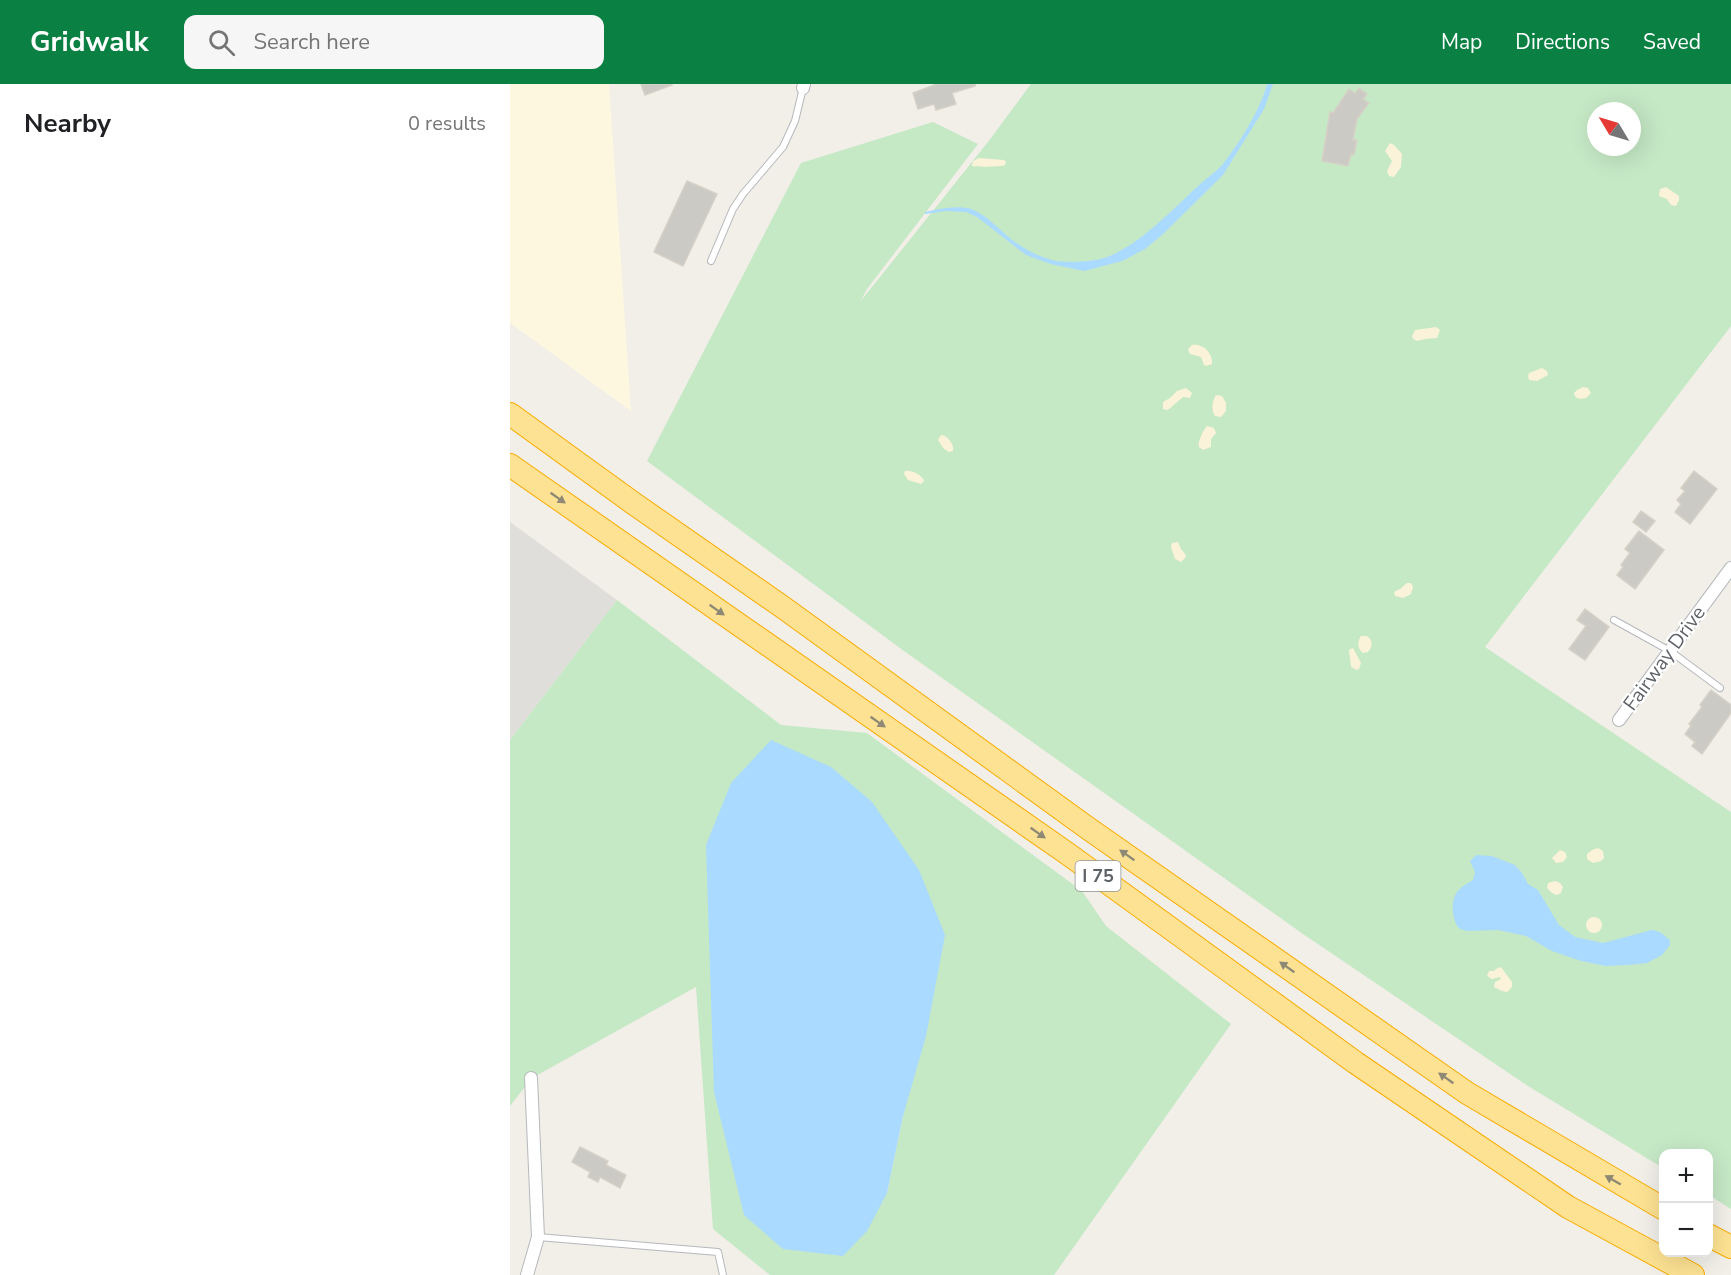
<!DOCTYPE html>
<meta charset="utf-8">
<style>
:root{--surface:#fff;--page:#f6f6f6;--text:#202124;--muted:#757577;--line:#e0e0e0;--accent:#0b8043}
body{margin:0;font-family:"Nunito Sans",sans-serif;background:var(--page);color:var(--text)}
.controls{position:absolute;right:18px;bottom:18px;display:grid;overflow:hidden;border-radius:12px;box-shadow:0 6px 24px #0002}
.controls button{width:54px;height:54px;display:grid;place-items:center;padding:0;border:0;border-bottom:2px solid var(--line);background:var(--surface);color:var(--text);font:30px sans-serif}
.compass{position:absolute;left:1077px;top:18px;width:54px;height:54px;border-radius:50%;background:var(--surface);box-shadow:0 6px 24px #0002;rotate:308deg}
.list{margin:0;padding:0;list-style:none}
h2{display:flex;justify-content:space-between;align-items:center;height:78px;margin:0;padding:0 24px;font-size:26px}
h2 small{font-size:20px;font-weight:400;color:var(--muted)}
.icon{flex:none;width:33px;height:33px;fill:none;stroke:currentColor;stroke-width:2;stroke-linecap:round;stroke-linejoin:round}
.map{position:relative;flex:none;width:1221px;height:1191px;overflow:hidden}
header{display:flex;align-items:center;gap:36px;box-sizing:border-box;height:84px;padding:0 30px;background:var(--accent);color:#fff}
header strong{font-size:28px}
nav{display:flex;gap:33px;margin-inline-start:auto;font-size:21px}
.search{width:420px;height:54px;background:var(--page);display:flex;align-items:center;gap:15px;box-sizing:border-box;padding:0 21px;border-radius:12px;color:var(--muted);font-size:22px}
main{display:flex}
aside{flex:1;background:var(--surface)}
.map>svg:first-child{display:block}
.commercial{fill:#fef7e0}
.industrial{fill:#e0deda}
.green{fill:#c5e8c5;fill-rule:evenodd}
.sand{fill:#fbf3d9}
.water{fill:#aadaff}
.building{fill:#cccac5;stroke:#d6d1c6;stroke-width:1.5}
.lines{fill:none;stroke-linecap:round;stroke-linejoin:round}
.lane-casing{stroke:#b5b8bc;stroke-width:8}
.street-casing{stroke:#b5b8bc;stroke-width:14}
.highway-casing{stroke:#f9ab00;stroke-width:24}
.lane{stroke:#fff;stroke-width:6}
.street{stroke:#fff;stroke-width:12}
.highway{stroke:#fde293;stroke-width:22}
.oneway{fill:#8e8975}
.labels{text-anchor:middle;stroke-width:4.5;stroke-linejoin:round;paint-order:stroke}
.shield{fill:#fff;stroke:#8f9295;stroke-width:1.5}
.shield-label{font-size:18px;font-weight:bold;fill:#5f6368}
.street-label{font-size:20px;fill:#5f6368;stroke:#fff}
</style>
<header>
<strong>Gridwalk</strong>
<div class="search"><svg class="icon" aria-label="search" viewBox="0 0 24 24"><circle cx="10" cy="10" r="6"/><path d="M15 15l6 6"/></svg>Search here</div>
<nav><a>Map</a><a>Directions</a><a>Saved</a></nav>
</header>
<main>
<aside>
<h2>Nearby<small>0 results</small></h2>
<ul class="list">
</ul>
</aside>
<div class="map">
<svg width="1221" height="1191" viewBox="0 0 1221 1191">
<rect width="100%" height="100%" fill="#f1efe8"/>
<path class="commercial" d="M 0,0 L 99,0 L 121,327 L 0,239 Z"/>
<path class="industrial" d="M 0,438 L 107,516 L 0,656 Z"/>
<path class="green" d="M 521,0 L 1221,0 L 1221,242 L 975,563 L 1221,728 L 1221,1125 L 1199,1111 L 1198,1070 L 1154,1070 L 1153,1084 L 1018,1002 L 793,850 L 394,567 L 137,377 L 291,79 L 423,38 L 468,60 L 357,205 L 350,218 L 478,58 ZM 1086,27 L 1122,27 L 1122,63 L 1086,63 Z
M 107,516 L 271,641 L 357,649 L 572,807 L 596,842 L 721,940 L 544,1191 L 260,1191 L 203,1145 L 186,903 L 22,994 L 0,1022 L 0,656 ZM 202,965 L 393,1032 L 377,1109 Z"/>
<path class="sand" d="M 880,59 L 884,61 L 892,70 L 891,83 L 884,93 L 879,92 L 877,87 L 882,77 L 875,67 Z
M 469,74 L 494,76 L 496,78 L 495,81 C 491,83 466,83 462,82 L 463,77 Z
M 1156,103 L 1169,112 L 1169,116 L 1166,122 L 1161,121 L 1157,115 L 1149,112 L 1150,105 Z
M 926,243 L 930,246 L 927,254 L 915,255 L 907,257 L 903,255 L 902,252 L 905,246 Z
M 682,261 C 693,259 703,269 702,280 L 696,282 L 694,281 L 691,273 L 680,270 L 678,265 Z
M 1032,284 L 1037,287 L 1038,291 L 1027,297 L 1019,296 L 1018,292 L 1019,289 Z
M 1073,303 L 1078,304 L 1081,309 L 1076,314 C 1071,315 1065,316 1064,309 L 1067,306 Z
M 676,304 L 682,309 L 680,314 L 673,313 L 659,325 L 657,326 L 653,325 L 653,318 L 660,314 L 667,307 Z
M 706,311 L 712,312 L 716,319 L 716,327 L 711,333 L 705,332 C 701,326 702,318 706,311 Z
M 697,342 L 704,344 L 706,349 L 701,355 L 701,363 L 693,366 L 689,363 C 687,358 694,345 697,342 Z
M 431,351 C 437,351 445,361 443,367 L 439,368 L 434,365 L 428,356 Z
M 395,387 C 402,386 412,391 414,397 L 411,400 L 398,396 L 394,390 Z
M 668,458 L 671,465 L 676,471 L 675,474 L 671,478 L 665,475 L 661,463 L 662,459 Z
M 897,499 L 901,499 L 903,503 L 901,510 L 893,514 L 885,512 L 884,508 L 890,505 Z
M 851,552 L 857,552 C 863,556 863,563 858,568 L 853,569 C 847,564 847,558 851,552 Z
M 843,564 L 851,579 L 849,585 L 847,586 L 841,583 L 839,566 Z
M 1088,764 L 1093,767 L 1094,774 L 1091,777 L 1083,779 L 1077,775 L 1077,770 L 1082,766 Z
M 1050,766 L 1055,768 L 1057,773 L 1053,778 L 1046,779 L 1042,774 Z
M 1045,797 L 1050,799 L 1053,803 L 1051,809 L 1047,811 L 1042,809 L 1037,804 L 1038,799 Z
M1076 841a8 8 0 1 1 16 0a8 8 0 1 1-16 0Z
M 991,883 L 1002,898 L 1002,903 L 997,908 L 992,907 L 984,903 L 985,898 L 991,895 L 990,893 L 982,895 L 977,892 L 979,887 L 984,887 L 986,885 Z"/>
<path class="water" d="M 757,0 L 763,0 L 754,25 L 713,91 L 652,151 L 635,165 L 612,177 L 574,187 L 541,180 L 516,171 L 467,133 L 456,128 L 436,127 L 415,130 L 415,128 C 430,125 446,121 461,125 C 474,130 484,140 494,149 C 508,162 527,173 546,177 C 563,179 585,178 600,172 C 633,157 660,128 686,104 C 695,95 705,89 713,80 C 728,61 752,23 757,0 Z
M 261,656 L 321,683 L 362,718 L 409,786 L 435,851 L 416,952 L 393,1032 L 377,1109 L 357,1147 L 333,1172 L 273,1165 L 234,1131 L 204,1008 L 196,761 L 221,699 Z
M 966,771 L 982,772 L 1005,781 L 1012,789 L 1018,800 L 1028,806 L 1049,841 L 1065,853 L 1093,859 L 1142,846 C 1150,847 1155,851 1160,857 L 1160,861 L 1152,871 L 1137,879 L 1119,881 L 1096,882 L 1071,877 L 1042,867 L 1016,852 L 988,846 L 957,847 L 950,845 C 942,838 940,817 947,808 C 951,803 958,799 963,796 L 965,788 L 960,777 Z"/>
<path class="building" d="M 131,0 L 161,0 L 162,1 L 135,11 Z
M 427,0 L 465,0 L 465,2 L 442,9 L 446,20 L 426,26 L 424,20 L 408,25 L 403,9 Z
M 849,4 L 857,10 L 853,15 L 859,19 L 847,35 L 843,56 L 847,56 L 844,71 L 841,70 L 838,82 L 812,77 L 820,28 L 823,29 L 839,5 L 845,9 Z
M 177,97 L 207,110 L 173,182 L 144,168 Z
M 1184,387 L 1207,405 L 1180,440 L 1165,428 L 1171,420 L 1167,416 L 1175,407 L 1171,404 Z
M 1131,427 L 1145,437 L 1136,448 L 1123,438 Z
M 1129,447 L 1154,466 L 1125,505 L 1107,491 L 1113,483 L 1111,481 L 1120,469 L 1115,465 Z
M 1075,525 L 1099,543 L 1075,576 L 1059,565 L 1076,542 L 1067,536 Z
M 1201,606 L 1221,621 L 1221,629 L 1192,670 L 1182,662 L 1185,658 L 1175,650 L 1181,642 L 1179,640 L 1192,623 L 1190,621 Z
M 70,1063 L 98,1077 L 96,1081 L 116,1091 L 110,1104 L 90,1093 L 88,1098 L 78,1093 L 80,1088 L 62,1078 Z"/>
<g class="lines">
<defs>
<path id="lane" d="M 201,177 L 223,125 L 233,110 L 273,63 L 285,37 L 293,4
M 1104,536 L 1160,567 L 1210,604
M 28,1153 L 208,1168 L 213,1191"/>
<path id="street" d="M 293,4 L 294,0
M 1109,636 L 1221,484
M 17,1191 L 28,1153 L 21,994"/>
<path id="highway" d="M 0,330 L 123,419 L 274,524 L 579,745 L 957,1009 L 1154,1125
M 0,381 L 558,770 L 846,979 L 1058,1123 L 1183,1191
M 1198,1151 L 1221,1163"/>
</defs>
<use href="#lane" class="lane-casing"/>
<use href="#street" class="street-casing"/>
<use href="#highway" class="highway-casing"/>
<use href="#lane" class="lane"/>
<use href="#street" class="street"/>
<use href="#highway" class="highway"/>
</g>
<defs><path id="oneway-solid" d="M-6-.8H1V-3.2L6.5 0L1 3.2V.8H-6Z" transform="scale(1.5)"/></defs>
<g class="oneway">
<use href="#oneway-solid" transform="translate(48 414) rotate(35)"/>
<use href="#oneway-solid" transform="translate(207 526) rotate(35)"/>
<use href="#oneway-solid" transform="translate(368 638) rotate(35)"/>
<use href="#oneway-solid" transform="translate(528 749) rotate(35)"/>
<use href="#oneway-solid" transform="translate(617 771) rotate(-145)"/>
<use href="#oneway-solid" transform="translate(777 883) rotate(-145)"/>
<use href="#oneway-solid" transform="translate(936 994) rotate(-145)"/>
<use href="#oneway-solid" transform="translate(1103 1096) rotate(-150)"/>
</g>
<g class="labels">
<rect class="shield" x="565.5" y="777" width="45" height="30" rx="4.5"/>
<g class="shield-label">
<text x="588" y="798">I 75</text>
</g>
<g class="street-label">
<text transform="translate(1154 574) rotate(-54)" y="7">Fairway Drive</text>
</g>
</g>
</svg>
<div class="controls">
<button>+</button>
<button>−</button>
</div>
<svg class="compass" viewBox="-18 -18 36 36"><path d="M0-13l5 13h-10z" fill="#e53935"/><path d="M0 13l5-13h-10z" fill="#757577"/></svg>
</div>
</main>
